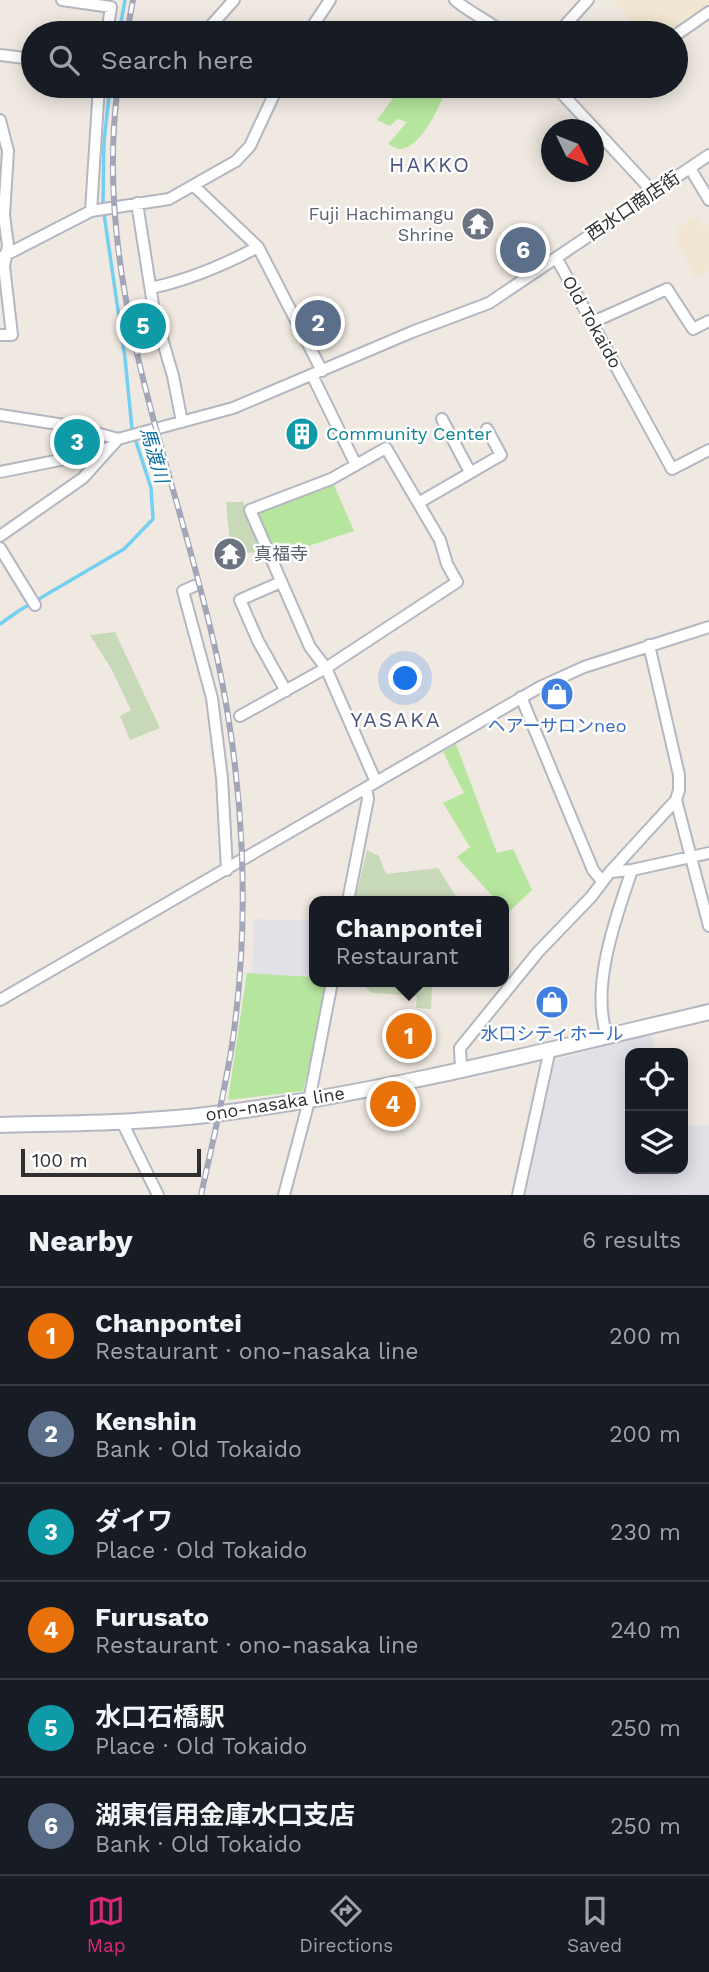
<!DOCTYPE html>
<meta charset="utf-8">
<style>
:root{--surface:#171b24;--page:#242831;--text:#f1f3f6;--muted:#9ea1a6;--line:#363941;--accent:#db2777}
body{margin:0;font-family:"Work Sans","Noto Sans JP",sans-serif;background:var(--page);color:var(--text)}
.controls{position:absolute;right:21px;bottom:21px;display:grid;overflow:hidden;border-radius:14px;box-shadow:0 4px 18px #0003}
.controls button{width:63px;height:63px;display:grid;place-items:center;padding:0;border:0;border-bottom:2px solid var(--line);background:var(--surface);color:var(--text);font:35px sans-serif}
.compass{position:absolute;left:541px;top:119px;width:63px;height:63px;border-radius:50%;background:var(--surface);box-shadow:0 4px 18px #0003;rotate:133deg}
.scale{position:absolute;left:21px;bottom:18px;width:180px;box-sizing:border-box;padding-left:7px;border:4px solid #2e2e2e;border-top:0;font-size:19px;line-height:24px;white-space:nowrap;color:#2e2e2e;-webkit-text-stroke:5px #fff;paint-order:stroke}
.you{position:absolute;left:406px;top:679px;width:24px;height:24px;margin:-18px;border:5px solid #fff;border-radius:50%;background:#1a73e8;box-shadow:0 0 0 10px #1a73e833}
.badge{display:grid;place-items:center;width:46px;height:46px;border-radius:50%;background:var(--accent);color:#fff;font-size:23px;font-weight:700}
.pin{position:absolute;translate:-50% -50%;border:4px solid #fff;box-shadow:0 2px 7px #0006}
.popup{position:absolute;left:309px;top:896px;width:200px;height:91px;box-sizing:border-box;display:grid;place-content:center;border-radius:14px;background:var(--surface);filter:drop-shadow(0 2px 5px #0005);font-size:23px;white-space:nowrap;color:var(--muted)}
.popup b{font-size:26px;color:var(--text)}
.popup::after{content:'';position:absolute;left:50%;top:100%;margin-left:-14px;border:14px solid transparent;border-top-color:var(--surface)}
.list{margin:0;padding:0;list-style:none}
h2{display:flex;justify-content:space-between;align-items:center;height:91px;margin:0;padding:0 28px;font-size:30px}
h2 small{font-size:23px;font-weight:400;color:var(--muted)}
.list li{display:grid;grid-template-columns:46px 1fr auto;gap:21px;align-items:center;box-sizing:border-box;height:98px;padding:0 28px;border-top:2px solid var(--line)}
.list b{display:block;font-size:26px;white-space:nowrap}
.list p{margin:0;font-size:23px;white-space:nowrap;color:var(--muted)}
.list em{font-size:23px;font-style:normal;color:var(--muted)}
.icon{flex:none;width:38px;height:38px;fill:none;stroke:currentColor;stroke-width:2;stroke-linecap:round;stroke-linejoin:round}
.map{position:relative;flex:none;width:709px;height:1195px;overflow:hidden}
.search{position:absolute;background:var(--surface);box-shadow:0 4px 18px #0003;left:21px;right:21px;top:21px;height:77px;display:flex;align-items:center;gap:18px;box-sizing:border-box;padding:0 24px;border-radius:38px;color:var(--muted);font-size:26px}
.sheet{height:679px;background:var(--surface)}
nav{display:flex;justify-content:space-around;align-items:center;box-sizing:border-box;height:98px;border-top:2px solid var(--line);background:var(--surface);font-size:19px;color:var(--muted)}
nav a{display:grid;justify-items:center;gap:4px}
nav .on{color:var(--accent)}
.map>svg:first-child{display:block}
.industrial{fill:#e3e1e8}
.education{fill:#f0e6d1}
.green{fill:#b6e59e}
.cemetery{fill:#c8d9b8}
.lines{fill:none;stroke-linecap:round;stroke-linejoin:round}
.stream{stroke:#75cff0;stroke-width:3.5}
.minor-casing{stroke:#b4b7c1;stroke-width:14}
.secondary-casing{stroke:#b4b7c1;stroke-width:18}
.minor{stroke:#fff;stroke-width:10}
.secondary{stroke:#fff;stroke-width:14}
.rail-casing{stroke:#a3a6b8;stroke-width:6}
.rail{stroke:#fff;stroke-width:3.5;stroke-dasharray:10;stroke-linecap:butt}
.labels{text-anchor:middle;stroke-width:5;stroke-linejoin:round;paint-order:stroke}
.street-label{font-size:18px;fill:#2e2e2e;stroke:#fff}
.worship-label{font-size:18px;fill:#5b616d;stroke:#fff;text-anchor:end}
.culture-label{font-size:18px;fill:#0d838f;stroke:#fff;text-anchor:start}
.shop-label{font-size:18px;fill:#366cbe;stroke:#fff}
.water-label{font-size:19px;font-style:italic;fill:#0d6fa3;stroke:#fff}
.quarter-label{font-size:21px;letter-spacing:2px;fill:#4d5680;stroke:#fff}
</style>
<div class="map">
<svg width="709" height="1195" viewBox="0 0 709 1195">
<rect width="100%" height="100%" fill="#efe9e1"/>
<path class="industrial" d="M 254,919 L 314,921 L 314,977 L 252,974 Z
M 652,1034 L 654,1053 L 630,1053 L 630,1169 L 683,1169 L 683,1126 L 709,1125 L 709,1195 L 524,1195 L 533,1147 L 555,1060 Z"/>
<path class="education" d="M 614,0 L 709,0 L 709,6 L 672,33 L 638,33 Z
M 693,217 L 696,217 L 703,226 L 709,223 L 709,271 L 695,278 L 677,241 L 679,234 L 677,228 Z"/>
<path class="green" d="M 402,86 L 446,86 L 447,88 C 440,104 421,150 399,149 C 395,148 392,146 388,144 L 407,122 L 398,119 L 390,126 L 377,120 Z
M 334,485 L 354,531 L 275,557 L 256,515 L 258,510 Z
M 456,744 L 497,853 L 513,849 L 532,890 L 508,913 L 504,908 L 504,901 L 497,901 L 457,857 L 470,847 L 443,803 L 464,793 L 443,752 Z
M 247,973 L 314,977 L 314,982 L 328,982 L 303,1091 L 228,1100 Z"/>
<path class="cemetery" d="M 226,502 L 243,502 L 264,551 L 231,555 Z
M 115,632 L 160,728 L 130,740 L 120,716 L 131,710 L 112,670 L 90,635 Z
M 367,850 L 379,856 L 386,874 L 438,868 L 459,901 L 355,901 Z
M 360,982 L 432,982 L 431,1009 L 416,1008 L 417,996 L 372,993 Z"/>
<g class="lines">
<path class="stream" d="M 119,33 L 125,0
M 103,203 L 104,142 L 110,86
M 0,624 L 20,610 L 124,549 L 153,519 L 151,488 L 132,429 L 125,358 L 104,214"/>
<defs>
<path id="minor" d="M 62,0 L 111,7 L 107,33
M 455,0 C 470,13 488,20 503,33
M 211,33 L 207,30 L 234,0
M 308,33 L 330,0
M 558,33 L 588,0
M 676,35 L 709,12
M 0,55 L 33,59
M 555,86 L 653,192
M 0,120 L 8,151 L 4,215 L 8,246 L 4,266 L 12,335 L 0,335
M 690,168 L 709,200
M 194,186 L 258,247 L 322,371
M 137,203 L 154,311 L 173,376 L 182,422
M 91,211 L 99,86
M 0,258 L 91,211 L 169,199 L 236,161 L 250,146 L 278,86
M 557,259 L 672,469 L 709,450
M 151,288 C 189,280 224,265 258,247
M 593,322 L 667,289 L 693,329 L 709,321
M 312,375 L 356,465
M 0,415 L 71,426 L 118,439
M 442,419 L 470,472
M 0,472 L 95,453 L 111,447 L 118,439 L 233,408 L 412,332 L 489,303 L 709,155
M 420,502 L 501,455 L 487,429
M 0,536 L 83,478 L 109,449
M 0,548 L 35,605
M 281,582 L 240,600 L 258,641 L 286,691
M 194,586 L 183,591 L 212,698 L 222,778 L 227,870
M 649,645 L 679,775 L 679,790 L 676,800 L 709,926
M 521,697 L 593,870 L 602,881
M 240,716 L 326,668 L 457,582 L 447,564 L 440,540 L 386,448 L 331,479 L 250,510 L 310,647 L 326,668 L 376,782
M 610,872 L 676,800
M 348,901 L 368,799 L 366,788
M 0,1000 L 540,687 L 584,667 L 709,627
M 607,1036 C 590,987 616,917 632,870
M 461,1069 L 460,1048 L 538,952 L 591,897 L 610,872 L 632,870 L 709,853
M 122,1122 L 158,1195
M 284,1195 L 309,1101 L 332,982
M 518,1195 L 550,1049"/>
<path id="secondary" d="M 0,1125 C 74,1123 149,1123 222,1113 C 386,1092 548,1050 709,1012"/>
</defs>
<use href="#minor" class="minor-casing"/>
<use href="#secondary" class="secondary-casing"/>
<use href="#minor" class="minor"/>
<use href="#secondary" class="secondary"/>
<defs>
<path id="rail" d="M 127,33 L 133,0
M 118,86 C 91,283 176,468 217,657 C 244,783 251,917 232,1045 C 224,1095 212,1145 201,1195"/>
</defs>
<use href="#rail" class="rail-casing"/>
<use href="#rail" class="rail"/>
</g>
<defs>
<symbol id="temple-disc" viewBox="-11 -11 22 22"><circle r="9.5" fill="#6b7280" stroke="#fff"/><path d="M0-6L5-2H3V0L6.5 2.5H4V6H1.5V3h-3V6H-4V2.5H-6.5L-3 0V-2H-5Z" fill="#fff"/></symbol>
<symbol id="building-disc" viewBox="-11 -11 22 22"><circle r="9.5" fill="#0f9aa8" stroke="#fff"/><path d="M-4-6H4V6H1V3H-1V6H-4ZM-2.5-4.3h1.7v1.8h-1.7ZM.8-4.3h1.7v1.8H.8ZM-2.5-1h1.7V.8h-1.7ZM.8-1h1.7V.8H.8Z" fill="#fff"/></symbol>
<symbol id="shop-disc" viewBox="-11 -11 22 22"><circle r="9.5" fill="#3f7fe0" stroke="#fff"/><path d="M-5-2.5h2.3a2.7 3.5 0 0 1 5.4 0H5L5.5 6h-11ZM-1.5-2.5h3a1.5 2.3 0 0 0-3 0Z" fill="#fff"/></symbol>
</defs>
<g fill-rule="evenodd">
<use href="#temple-disc" x="459" y="205" width="38" height="38"/>
<use href="#building-disc" x="283" y="415" width="38" height="38"/>
<use href="#temple-disc" x="211" y="535" width="38" height="38"/>
<use href="#shop-disc" x="538" y="675" width="38" height="38"/>
<use href="#shop-disc" x="533" y="983" width="38" height="38"/>
</g>
<g class="labels">
<g class="street-label">
<text transform="translate(633 206) rotate(-34)" y="6">西水口商店街</text>
<text transform="translate(592 322) rotate(61)" y="6">Old Tokaido</text>
<text transform="translate(275 1104) rotate(-9)" y="6">ono-nasaka line</text>
</g>
<g class="worship-label">
<text x="454" y="220">Fuji Hachimangu<tspan x="454" dy="21">Shrine</tspan></text>
<text x="254" y="560" text-anchor="start">真福寺</text>
</g>
<g class="culture-label">
<text x="326" y="440">Community Center</text>
</g>
<g class="shop-label">
<text x="557" y="732">ヘアーサロンneo</text>
<text x="552" y="1040">水口シティホール</text>
</g>
<g class="water-label">
<text transform="translate(155 455) rotate(74)" y="7">馬渡川</text>
</g>
<g class="quarter-label">
<text x="430" y="172">HAKKO</text>
<text x="396" y="727">YASAKA</text>
</g>
</g>
</svg>
<div class="controls">
<button><svg class="icon" aria-label="locate" viewBox="0 0 24 24"><circle cx="12" cy="12" r="6"/><path d="M12 2v4M12 18v4M2 12h4M18 12h4"/></svg></button>
<button><svg class="icon" aria-label="layers" viewBox="0 0 24 24"><path d="M12 4l9 5-9 5-9-5zM3 14l9 5 9-5"/></svg></button>
</div>
<svg class="compass" viewBox="-18 -18 36 36"><path d="M0-13l5 13h-10z" fill="#e53935"/><path d="M0 13l5-13h-10z" fill="#9ea1a6"/></svg>
<div class="scale">100 m</div>
<div class="you"></div>
<div class="pin badge" style="left:409px;top:1036px;background:#e8710a">1</div>
<div class="popup"><b>Chanpontei</b>Restaurant</div>
<div class="pin badge" style="left:318px;top:323px;background:#5c6f8a">2</div>
<div class="pin badge" style="left:77px;top:442px;background:#0f9aa8">3</div>
<div class="pin badge" style="left:393px;top:1104px;background:#e8710a">4</div>
<div class="pin badge" style="left:143px;top:326px;background:#0f9aa8">5</div>
<div class="pin badge" style="left:523px;top:250px;background:#5c6f8a">6</div>
<div class="search"><svg class="icon" aria-label="search" viewBox="0 0 24 24"><circle cx="10" cy="10" r="6"/><path d="M15 15l6 6"/></svg>Search here</div>
</div>
<section class="sheet">
<h2>Nearby<small>6 results</small></h2>
<ul class="list">
<li><span class="badge" style="background:#e8710a">1</span><div><b>Chanpontei</b><p>Restaurant · ono-nasaka line</p></div><em>200 m</em></li>
<li><span class="badge" style="background:#5c6f8a">2</span><div><b>Kenshin</b><p>Bank · Old Tokaido</p></div><em>200 m</em></li>
<li><span class="badge" style="background:#0f9aa8">3</span><div><b>ダイワ</b><p>Place · Old Tokaido</p></div><em>230 m</em></li>
<li><span class="badge" style="background:#e8710a">4</span><div><b>Furusato</b><p>Restaurant · ono-nasaka line</p></div><em>240 m</em></li>
<li><span class="badge" style="background:#0f9aa8">5</span><div><b>水口石橋駅</b><p>Place · Old Tokaido</p></div><em>250 m</em></li>
<li><span class="badge" style="background:#5c6f8a">6</span><div><b>湖東信用金庫水口支店</b><p>Bank · Old Tokaido</p></div><em>250 m</em></li>
</ul>
</section>
<nav>
<a class="on"><svg class="icon" aria-label="map" viewBox="0 0 24 24"><path d="M3 6l6-2 6 2 6-2v14l-6 2-6-2-6 2zM9 4v14M15 6v14"/></svg>Map</a>
<a><svg class="icon" aria-label="directions" viewBox="0 0 24 24"><path d="M12 3l9 9-9 9-9-9zM9 14v-3h6M13 9l2 2-2 2"/></svg>Directions</a>
<a><svg class="icon" aria-label="saved" viewBox="0 0 24 24"><path d="M7 4h10v16l-5-4-5 4z"/></svg>Saved</a>
</nav>
